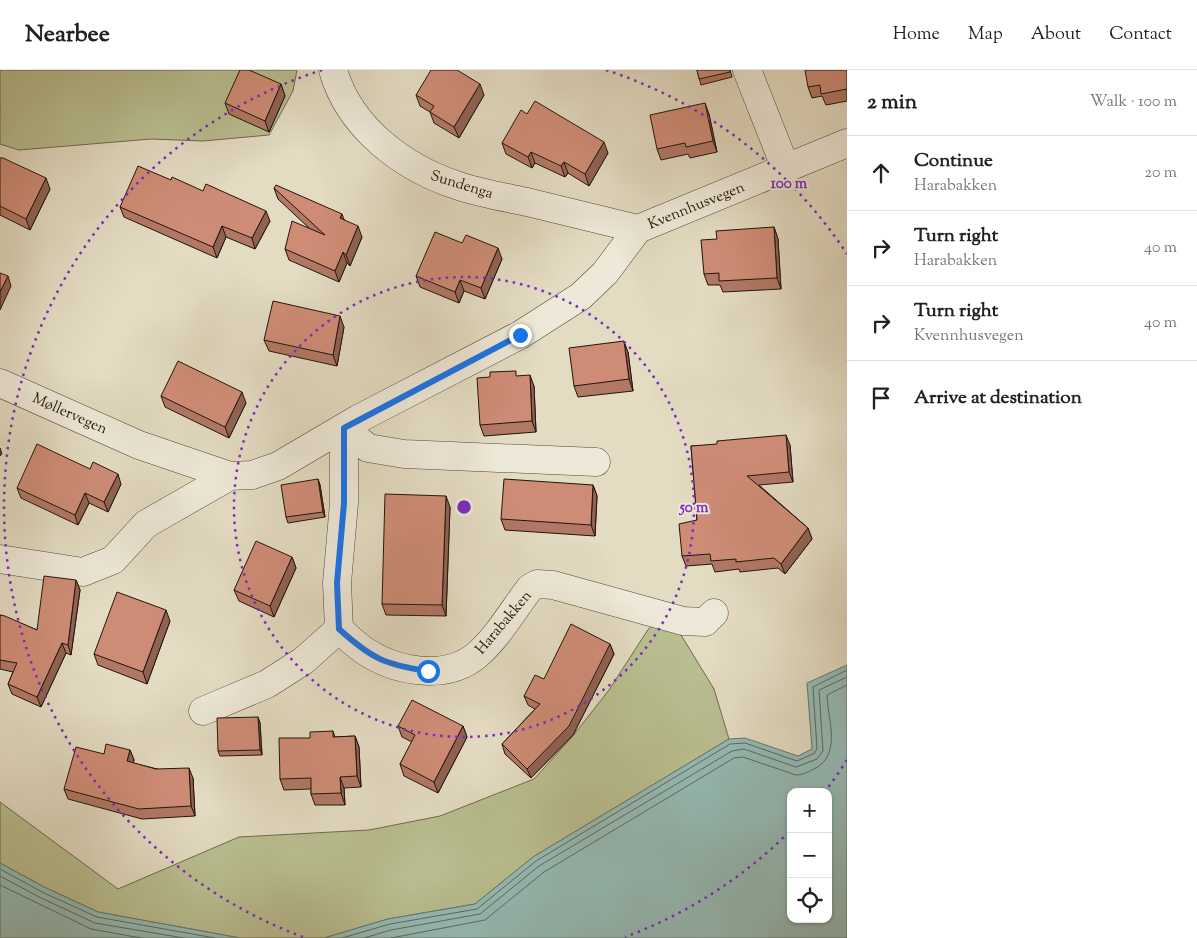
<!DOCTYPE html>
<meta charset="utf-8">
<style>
:root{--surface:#fff;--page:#f6f6f6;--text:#222;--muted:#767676;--line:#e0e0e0}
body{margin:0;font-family:"Sorts Mill Goudy",serif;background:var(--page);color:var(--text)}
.controls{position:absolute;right:15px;bottom:15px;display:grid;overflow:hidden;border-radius:10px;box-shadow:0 1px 4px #0004}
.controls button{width:45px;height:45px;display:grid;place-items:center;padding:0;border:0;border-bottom:1px solid var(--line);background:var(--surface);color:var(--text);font:25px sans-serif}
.stop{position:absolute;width:15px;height:15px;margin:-11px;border:4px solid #1a73e8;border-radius:50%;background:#fff}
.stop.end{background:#1a73e8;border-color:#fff;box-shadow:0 1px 5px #0008}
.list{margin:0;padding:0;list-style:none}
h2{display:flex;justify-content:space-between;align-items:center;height:65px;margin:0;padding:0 20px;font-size:21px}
h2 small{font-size:16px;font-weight:400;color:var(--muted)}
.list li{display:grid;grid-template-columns:32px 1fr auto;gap:15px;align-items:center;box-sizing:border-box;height:75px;padding:0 20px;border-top:1px solid var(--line)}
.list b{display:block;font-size:19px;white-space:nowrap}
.list p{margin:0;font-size:16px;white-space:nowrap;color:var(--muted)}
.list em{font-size:16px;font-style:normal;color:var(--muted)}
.icon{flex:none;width:28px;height:28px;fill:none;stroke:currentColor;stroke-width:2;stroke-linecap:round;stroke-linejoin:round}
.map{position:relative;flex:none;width:847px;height:868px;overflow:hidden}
header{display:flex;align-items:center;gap:30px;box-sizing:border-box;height:70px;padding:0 25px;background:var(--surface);border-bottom:1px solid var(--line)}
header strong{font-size:24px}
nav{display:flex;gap:28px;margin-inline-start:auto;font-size:18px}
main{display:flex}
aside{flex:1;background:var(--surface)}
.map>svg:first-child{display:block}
.green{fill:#b9be90;stroke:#6e694e}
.water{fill:#95bbb5;stroke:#677871;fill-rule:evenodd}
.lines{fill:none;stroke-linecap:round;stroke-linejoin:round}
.shore{stroke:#5c6860;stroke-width:1}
.minor-casing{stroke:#53463a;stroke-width:29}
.minor{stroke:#ede8d7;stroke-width:28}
.wall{fill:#b17865;stroke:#23140c}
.shaded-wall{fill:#906253;stroke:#23140c}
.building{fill:#ce8c76;stroke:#23140c}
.route{stroke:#1a73e8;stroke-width:6}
.ring{fill:none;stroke:#7b2cbf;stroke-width:2.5;stroke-dasharray:2.5 5}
.labels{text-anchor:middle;stroke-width:4;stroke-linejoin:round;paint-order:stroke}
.street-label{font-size:15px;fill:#23140c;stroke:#ede8d7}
.centre{fill:#7b2cbf;stroke:#ede8d7;stroke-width:2.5}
.ring-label{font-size:15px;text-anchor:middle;font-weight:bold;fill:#7b2cbf;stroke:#ede8d7;stroke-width:4;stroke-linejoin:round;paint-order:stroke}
</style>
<header>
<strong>Nearbee</strong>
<nav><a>Home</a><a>Map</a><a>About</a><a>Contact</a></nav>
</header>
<main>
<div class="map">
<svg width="847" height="868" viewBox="0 0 847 868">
<rect width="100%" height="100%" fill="#e3dbc2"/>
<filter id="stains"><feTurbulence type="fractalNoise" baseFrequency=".004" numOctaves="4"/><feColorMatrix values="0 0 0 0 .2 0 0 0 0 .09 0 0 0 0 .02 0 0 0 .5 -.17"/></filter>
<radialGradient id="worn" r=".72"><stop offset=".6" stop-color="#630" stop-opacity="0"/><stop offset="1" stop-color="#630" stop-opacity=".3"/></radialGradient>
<path class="green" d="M 0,0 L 297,0 L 293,21 L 269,65 L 203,71 L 151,69 L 19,80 L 0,74 Z
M 659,547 L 681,565 L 714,619 L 729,669 L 533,787 L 475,834 L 388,849 L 324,868 L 240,868 L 98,842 L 44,817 L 0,793 L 0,732 L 118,819 L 239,767 L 369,760 L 440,746 L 534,709 L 572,667 L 609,620 L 647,561 Z"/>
<path class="water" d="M 847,595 L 847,868 L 324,868 L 388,849 L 475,834 L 533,787 L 729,669 L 745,668 L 798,686 L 812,679 L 807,613 ZM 791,722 L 828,722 L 828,849 L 791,849 Z
M 0,793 L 44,817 L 98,842 L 240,868 L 0,868 Z"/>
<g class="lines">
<path class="shore" d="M 0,799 L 42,822 L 97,847 L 215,868
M 0,806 L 39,827 L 95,853 L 184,868
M 0,815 L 91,859 L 141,868
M 342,868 L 390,854 L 477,839 L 536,791 L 730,674 L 745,673 L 797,691 L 815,683 L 817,678 L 813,617 L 847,600
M 364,868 L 391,860 L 480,844 L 539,796 L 732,681 L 744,679 L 796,697 L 817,689 L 823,681 L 819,620 L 847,607
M 391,868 L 485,850 L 544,802 L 734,688 L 743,687 L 796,705 C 803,705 808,702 814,699 C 842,685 828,651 827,625 L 847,615"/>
<defs>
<path id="minor" d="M 333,0 C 349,57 402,97 456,115 C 479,123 503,127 527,132 C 564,141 601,150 638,159
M 747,0 L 786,99
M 0,313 L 139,375 L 230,406 L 252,405 L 278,396 L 358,349 L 520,265 L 581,226 L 605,203 L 638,159 L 847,73
M 344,358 L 344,433 L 337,513 L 339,559 C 346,566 354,573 362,579 C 393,601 445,612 477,585 C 498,567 513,540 530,518 L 537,514 L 553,515 L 683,551 L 705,552 L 714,543
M 344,358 L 368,378 L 404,384 L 596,392
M 0,489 L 83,502 L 113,490 L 146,454 L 230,406
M 203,641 L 267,614 L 303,591 L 339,559"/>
</defs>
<use href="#minor" class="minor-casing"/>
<use href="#minor" class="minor"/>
</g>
<path class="wall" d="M 697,0 L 730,0 L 732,7 L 701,15 Z
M 847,0 L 847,31 L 826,35 L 822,26 L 812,28 L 808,17 Z
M 281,14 L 285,26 L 269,62 L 229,44 L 225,33 Z
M 416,25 L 484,25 L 459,68 L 434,53 L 430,42 L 420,36 Z
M 709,44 L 717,82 L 690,88 L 688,84 L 661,90 L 657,79 Z
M 502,73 L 608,83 L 589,116 L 568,103 L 565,107 L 535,93 L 532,98 L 506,84 Z
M 0,88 L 50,119 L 30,160 L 0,145 Z
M 171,110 L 270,151 L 255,179 L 226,167 L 217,188 L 124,147 L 120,137 Z
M 274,118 L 345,150 L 362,167 L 350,196 L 347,193 L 339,212 L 289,190 L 285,179 L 310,159 L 278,129 Z
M 774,157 L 778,169 L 781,219 L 723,222 L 720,215 L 708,215 L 704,204 L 717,169 Z
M 502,189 L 485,229 L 464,221 L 459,233 L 420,217 L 416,206 Z
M 344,257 L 337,296 L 269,281 L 264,270 Z
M 628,282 L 633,321 L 578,327 L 574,316 Z
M 518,306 L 534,316 L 536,362 L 484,366 L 480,355 Z
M 161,326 L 246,333 L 229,368 L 165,337 Z
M 790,375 L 793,412 L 759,415 L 808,458 L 812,469 L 785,504 L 778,498 L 740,502 L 739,499 L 715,502 L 712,494 L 686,496 L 682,486 L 697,450 L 691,376 Z
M 318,409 L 320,415 L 325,447 L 288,453 L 286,447 Z
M 121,414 L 108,442 L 89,433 L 78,455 L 21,428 L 17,418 Z
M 593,415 L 597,426 L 595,466 L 505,460 L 501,449 Z
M 450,437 L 446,546 L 386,545 L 382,534 Z
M 292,487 L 296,498 L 274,547 L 239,531 L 234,520 Z
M 76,510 L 80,520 L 71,585 L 66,583 L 41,637 L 12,624 L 8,614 L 13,602 L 0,599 L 0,545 L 37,560 Z
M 170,551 L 147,614 L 98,595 L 94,584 Z
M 610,574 L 614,584 L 573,665 L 531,708 L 505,684 L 502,674 L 535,639 L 528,635 L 524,626 L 544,609 Z
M 258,647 L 260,653 L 262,685 L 220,686 L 218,681 Z
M 398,656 L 463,656 L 467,667 L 438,723 L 404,706 L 400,694 L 412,672 L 402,667 Z
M 333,661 L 335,667 L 355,666 L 359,677 L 361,717 L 344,718 L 345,735 L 315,735 L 311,724 L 311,719 L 284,720 L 280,709 L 310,668 Z
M 130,680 L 134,690 L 133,693 L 193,708 L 195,746 L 142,749 L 68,729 L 64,719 L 104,684 Z"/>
<path class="shaded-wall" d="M 281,14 L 285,26 L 269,62 L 265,51 Z
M 480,14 L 484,25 L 459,68 L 454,57 Z
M 705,33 L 709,44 L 717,82 L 713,71 Z
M 604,72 L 608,83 L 589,116 L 585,104 Z
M 531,82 L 535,93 L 532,98 L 528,87 Z
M 564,92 L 568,103 L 565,107 L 561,96 Z
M 46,108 L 50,119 L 30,160 L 26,149 Z
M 266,141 L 270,151 L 255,179 L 252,168 Z
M 342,144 L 346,155 L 340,148 Z
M 222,156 L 226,167 L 217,188 L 213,177 Z
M 358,156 L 362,167 L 350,196 L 346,185 Z
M 774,157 L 778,169 L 781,219 L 777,208 Z
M 498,178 L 502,189 L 485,229 L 481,218 Z
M 343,182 L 347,193 L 339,212 L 335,201 Z
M 8,206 L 11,216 L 0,240 L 0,222 Z
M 460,210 L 464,221 L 459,233 L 455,222 Z
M 340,246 L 344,257 L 337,296 L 333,285 Z
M 624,271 L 628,282 L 633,321 L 629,309 Z
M 530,305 L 534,316 L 536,362 L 532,351 Z
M 242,322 L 246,333 L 229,368 L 225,357 Z
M 786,365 L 790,375 L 793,412 L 789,402 Z
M 0,378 L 2,384 L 0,386 Z
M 118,404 L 121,414 L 108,442 L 104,432 Z
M 318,409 L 320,415 L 325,447 L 323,442 Z
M 593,415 L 597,426 L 595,466 L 591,455 Z
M 85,423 L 89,433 L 78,455 L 75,445 Z
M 446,426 L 450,437 L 446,546 L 442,535 Z
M 808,458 L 812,469 L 785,504 L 781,494 Z
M 292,487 L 296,498 L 274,547 L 270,536 Z
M 76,510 L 80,520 L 71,585 L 68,575 Z
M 166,540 L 170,551 L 147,614 L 143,602 Z
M 62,573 L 66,583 L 41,637 L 37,627 Z
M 610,574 L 614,584 L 573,665 L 531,708 L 527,699 Z
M 258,647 L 260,653 L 262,685 L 260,680 Z
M 463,656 L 467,667 L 438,723 L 434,712 Z
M 355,666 L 359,677 L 361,717 L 357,706 Z
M 130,680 L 134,690 L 131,701 L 127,691 Z
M 189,698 L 193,708 L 195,746 L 191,736 Z
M 340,707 L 344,718 L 345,735 L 341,723 Z"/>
<path class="building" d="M 240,0 L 249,0 L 281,14 L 265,51 L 225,33 Z
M 431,0 L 457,0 L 480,14 L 454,57 L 430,42 L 434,36 L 416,25 Z
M 697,0 L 730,0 L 730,2 L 699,9 Z
M 805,0 L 847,0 L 847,19 L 821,24 L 820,15 L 808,17 Z
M 535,31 L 604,72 L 585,104 L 564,92 L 561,96 L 531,82 L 528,87 L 502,73 L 521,40 L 527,44 Z
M 705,33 L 713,71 L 686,77 L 685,73 L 657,79 L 650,45 Z
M 0,88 L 3,88 L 46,108 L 26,149 L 0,136 Z
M 138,96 L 171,110 L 172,107 L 203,121 L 206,114 L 266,141 L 252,168 L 222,156 L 213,177 L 120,137 Z
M 276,115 L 342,144 L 340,148 L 358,156 L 346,185 L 343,182 L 335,201 L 285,179 L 292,151 L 325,165 L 274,118 Z
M 774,157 L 777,208 L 719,211 L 719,203 L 704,204 L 701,170 L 717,169 L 716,161 Z
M 435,162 L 462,173 L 466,165 L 498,178 L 481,218 L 460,210 L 455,222 L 416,206 Z
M 0,203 L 8,206 L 0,222 Z
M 273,231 L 340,246 L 333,285 L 264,270 Z
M 624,271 L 629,309 L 574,316 L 569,278 Z
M 178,291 L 242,322 L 225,357 L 161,326 Z
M 516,301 L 516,306 L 530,305 L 532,351 L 480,355 L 477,308 L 490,307 L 490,302 Z
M 786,365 L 789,402 L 747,406 L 808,458 L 781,494 L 774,488 L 736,492 L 736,489 L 711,491 L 710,484 L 682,486 L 679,454 L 697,450 L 691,376 L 717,374 L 717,371 Z
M 37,374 L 90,399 L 93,392 L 118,404 L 104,432 L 85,423 L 75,445 L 17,418 Z
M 318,409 L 323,442 L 286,447 L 281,415 Z
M 504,409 L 593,415 L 591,455 L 501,449 Z
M 385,424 L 446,426 L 442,535 L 382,534 Z
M 256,471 L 292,487 L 270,536 L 234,520 Z
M 44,506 L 76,510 L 68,575 L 62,573 L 37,627 L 8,614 L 17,593 L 0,590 L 0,545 L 5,546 L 37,560 Z
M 117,522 L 166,540 L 143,602 L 94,584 Z
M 571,554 L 610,574 L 569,656 L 527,699 L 502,674 L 540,634 L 524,626 L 535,605 L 544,609 Z
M 412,630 L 463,656 L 434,712 L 400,694 L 415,665 L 398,656 Z
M 258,647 L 260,680 L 218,681 L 217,648 Z
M 333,661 L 333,667 L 355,666 L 357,706 L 340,707 L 341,723 L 311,724 L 311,708 L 280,709 L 279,668 L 310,668 L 310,662 Z
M 106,674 L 130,680 L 127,691 L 156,699 L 189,698 L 191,736 L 139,739 L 64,719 L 76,677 L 104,684 Z"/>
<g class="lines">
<path class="route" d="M 428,601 C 385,595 371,588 339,559 L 337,513 L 344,433 L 344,358 L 520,265"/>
</g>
<g class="ring">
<circle cx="464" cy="437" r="230"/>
<path d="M847 690A459 459 0 0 1 826 720M789 762A459 459 0 0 1 625 867M303 867A459 459 0 0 1 322 0M606 0A459 459 0 0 1 847 184"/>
</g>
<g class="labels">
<g class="street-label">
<text transform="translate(462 114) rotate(17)" y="5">Sundenga</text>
<text transform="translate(696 135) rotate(-22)" y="5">Kvennhusvegen</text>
<text transform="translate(70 343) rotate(24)" y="5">Møllervegen</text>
<text transform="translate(503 552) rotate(-50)" y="5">Harabakken</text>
</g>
</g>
<circle cx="464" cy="437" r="8" class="centre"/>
<g class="ring-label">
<text x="789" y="118">100 m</text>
<text x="694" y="442">50 m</text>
</g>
<rect width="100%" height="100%" filter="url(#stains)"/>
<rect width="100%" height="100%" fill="url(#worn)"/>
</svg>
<div class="controls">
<button>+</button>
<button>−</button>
<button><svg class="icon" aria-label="locate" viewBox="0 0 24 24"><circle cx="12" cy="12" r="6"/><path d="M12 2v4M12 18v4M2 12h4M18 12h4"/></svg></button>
</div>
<div class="stop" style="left:428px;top:601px"></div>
<div class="stop end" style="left:520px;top:265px"></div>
</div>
<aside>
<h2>2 min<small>Walk · 100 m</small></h2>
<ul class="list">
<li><svg class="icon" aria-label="ahead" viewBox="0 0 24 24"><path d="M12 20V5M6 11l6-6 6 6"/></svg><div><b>Continue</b><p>Harabakken</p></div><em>20 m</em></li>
<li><svg class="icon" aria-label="right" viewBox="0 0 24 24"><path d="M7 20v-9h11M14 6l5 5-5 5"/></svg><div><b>Turn right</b><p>Harabakken</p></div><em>40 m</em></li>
<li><svg class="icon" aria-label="right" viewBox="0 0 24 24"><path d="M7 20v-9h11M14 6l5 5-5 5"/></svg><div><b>Turn right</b><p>Kvennhusvegen</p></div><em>40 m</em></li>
<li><svg class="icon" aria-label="arrive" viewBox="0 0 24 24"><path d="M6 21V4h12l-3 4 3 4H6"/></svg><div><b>Arrive at destination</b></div></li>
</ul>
</aside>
</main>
